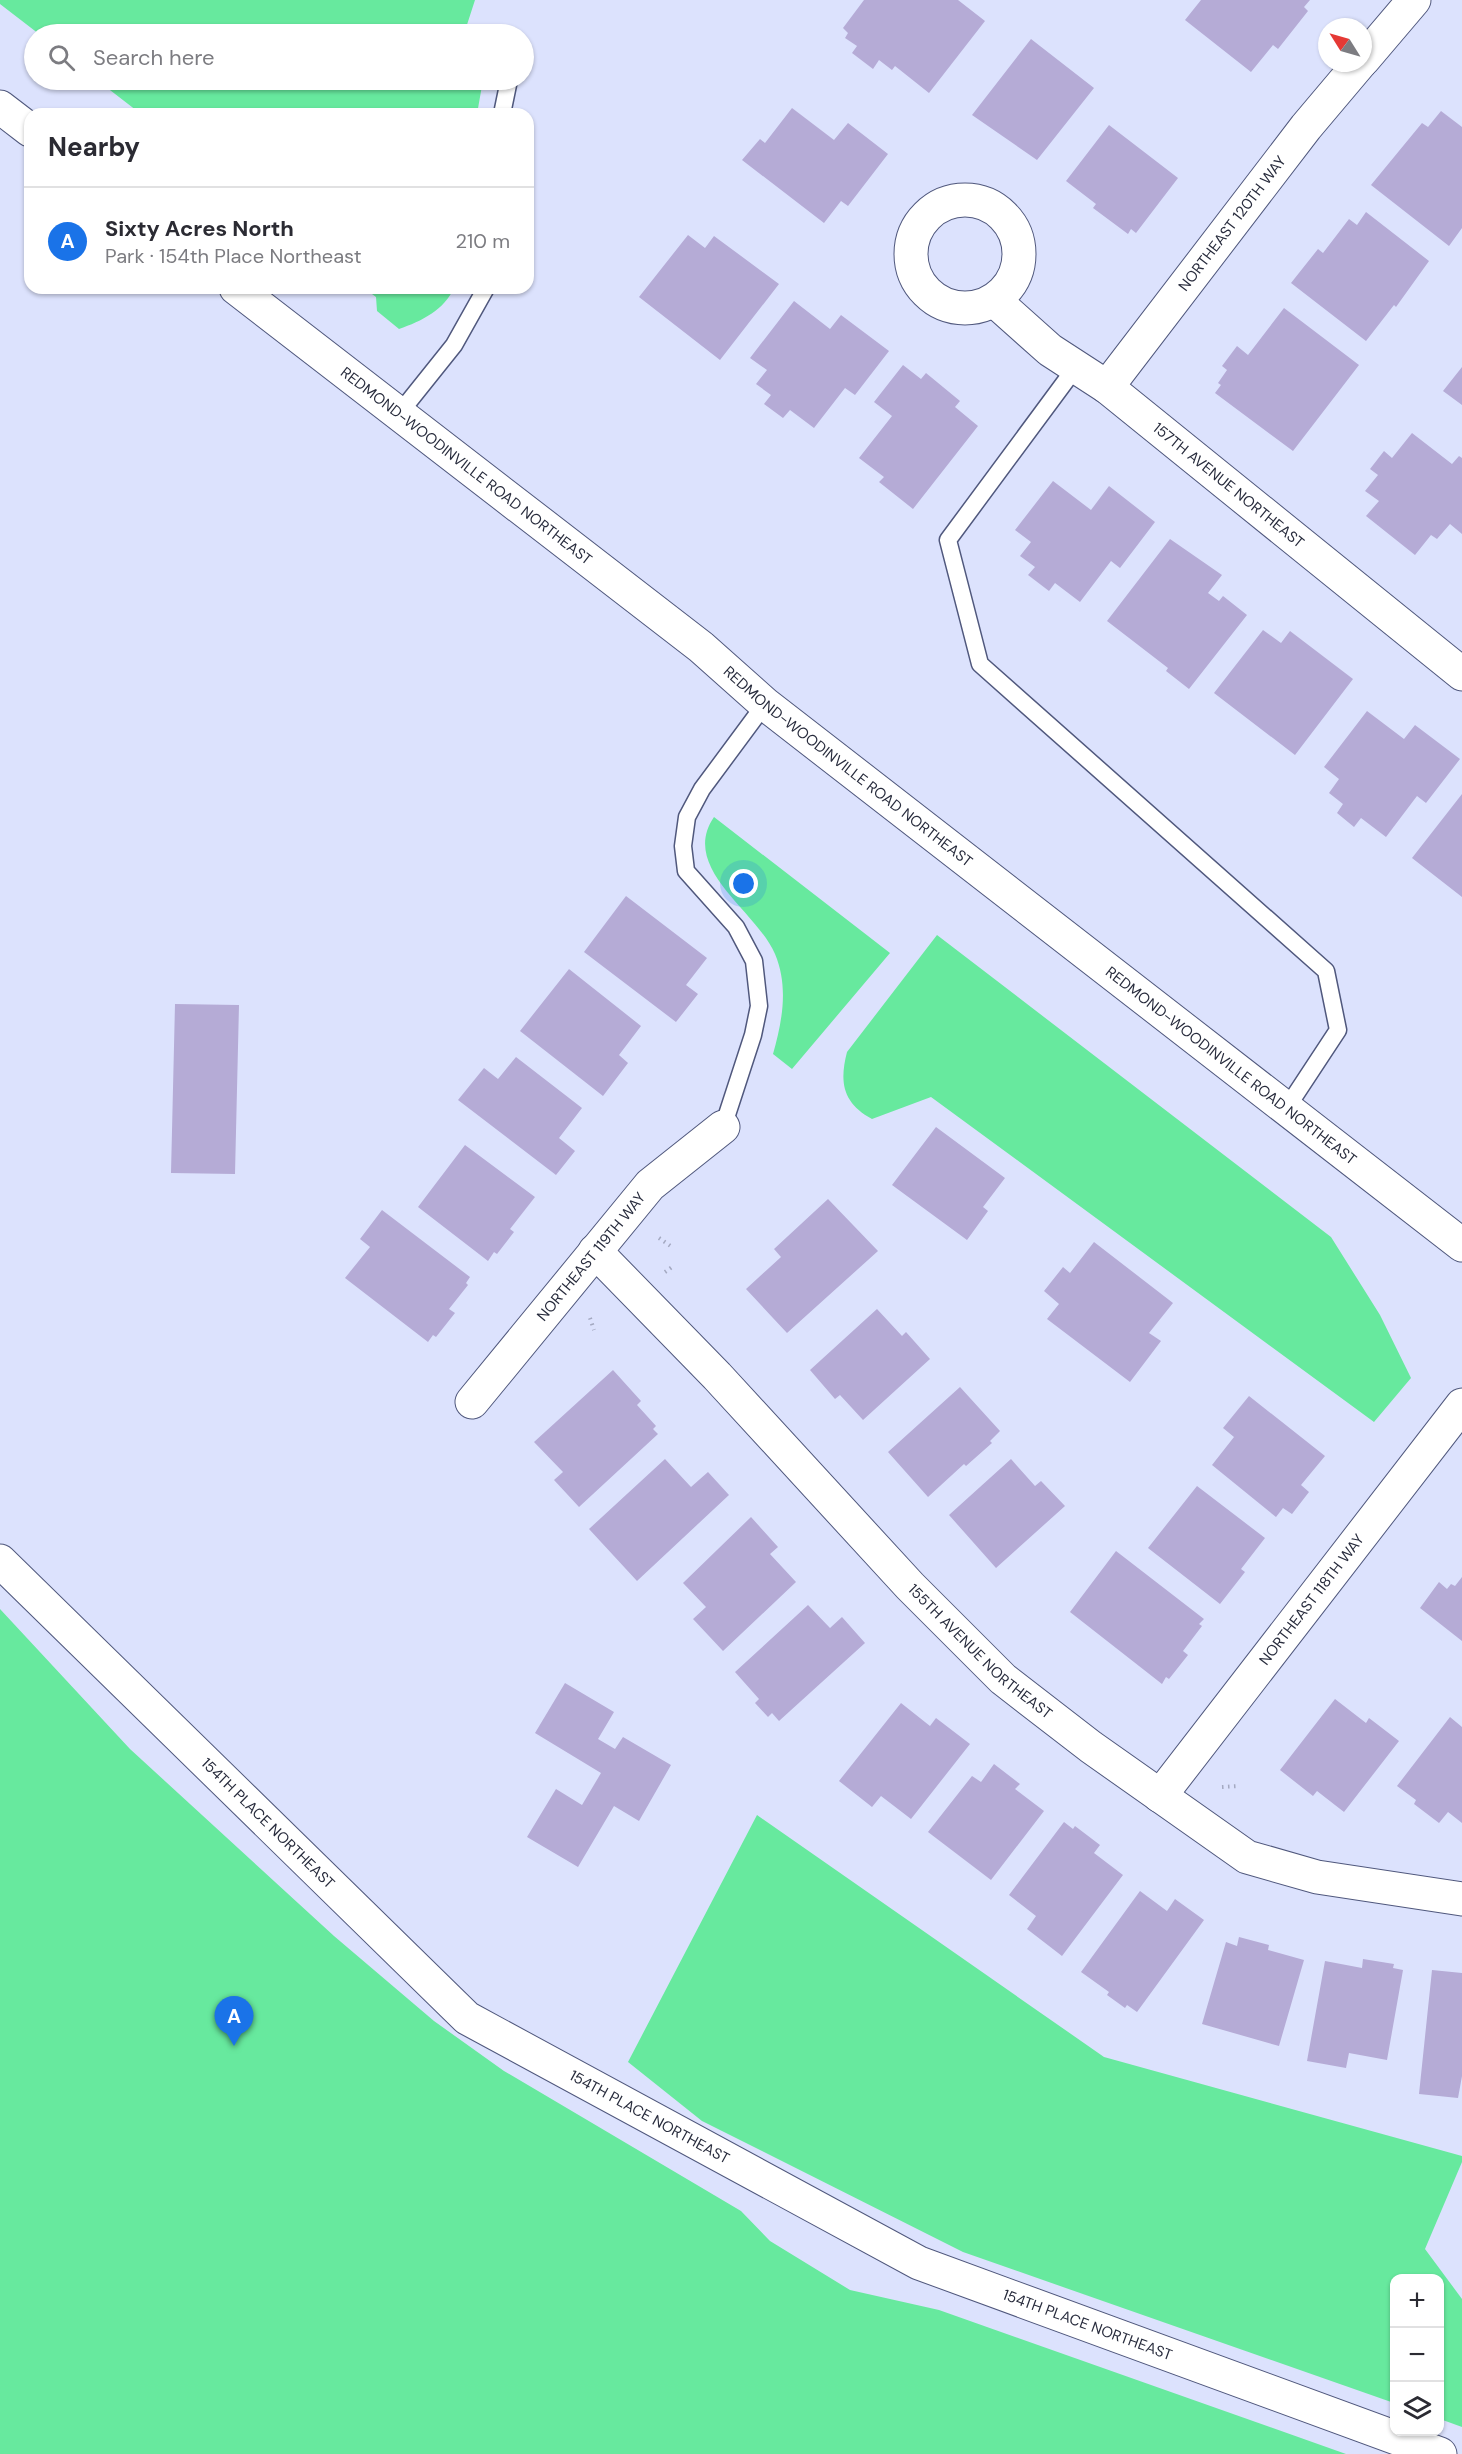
<!DOCTYPE html>
<meta charset="utf-8">
<style>
:root{--surface:#fff;--page:#f7f7f7;--text:#2b2b33;--muted:#7c7c81;--line:#e1e1e2;--accent:#1a73e8}
body{margin:0;font-family:"DM Sans",sans-serif;background:var(--page);color:var(--text)}
.controls{position:absolute;right:18px;bottom:18px;display:grid;overflow:hidden;border-radius:12px;box-shadow:0 2px 4px #0004}
.controls button{width:54px;height:54px;display:grid;place-items:center;padding:0;border:0;border-bottom:2px solid var(--line);background:var(--surface);color:var(--text);font:30px sans-serif}
.compass{position:absolute;left:1318px;top:18px;width:54px;height:54px;border-radius:50%;background:var(--surface);box-shadow:0 2px 4px #0004;rotate:307deg}
.you{position:absolute;left:744px;top:884px;width:21px;height:21px;margin:-15px;border:4px solid #fff;border-radius:50%;background:#1a73e8;box-shadow:0 0 0 9px #1a73e833}
.badge{display:grid;place-items:center;width:39px;height:39px;border-radius:50%;background:var(--accent);color:#fff;font-size:20px;font-weight:700}
.pin{position:absolute;translate:-50% -50px;filter:drop-shadow(0 2px 3px #0008)}
.pin::after{content:'';position:absolute;top:32px;width:21px;height:18px;background:inherit;clip-path:polygon(0 0,100% 0,50% 100%)}
.list{margin:0;padding:0;list-style:none}
h2{display:flex;justify-content:space-between;align-items:center;height:78px;margin:0;padding:0 24px;font-size:26px}
h2 small{font-size:20px;font-weight:400;color:var(--muted)}
.list li{display:grid;grid-template-columns:39px 1fr auto;gap:18px;align-items:center;box-sizing:border-box;height:108px;padding:0 24px;border-top:2px solid var(--line)}
.list b{display:block;font-size:22px;white-space:nowrap}
.list p{margin:0;font-size:20px;white-space:nowrap;color:var(--muted)}
.list em{font-size:20px;font-style:normal;color:var(--muted)}
.icon{flex:none;width:33px;height:33px;fill:none;stroke:currentColor;stroke-width:2;stroke-linecap:round;stroke-linejoin:round}
.map{position:relative;flex:none;width:1462px;height:2454px;overflow:hidden}
.search{position:absolute;background:var(--surface);box-shadow:0 2px 4px #0004;left:24px;top:24px;width:510px;height:66px;display:flex;align-items:center;gap:15px;box-sizing:border-box;padding:0 21px;border-radius:33px;color:var(--muted);font-size:22px}
.panel{position:absolute;background:var(--surface);box-shadow:0 2px 4px #0004;left:24px;top:108px;width:510px;height:186px;border-radius:18px}
.map>svg:first-child{display:block}
.green{fill:#67e99e}
.building{fill:#b5abd6}
.lines{fill:none;stroke-linecap:round;stroke-linejoin:round}
.lane-casing{stroke:#50587d;stroke-width:19}
.street-casing{stroke:#50587d;stroke-width:35}
.primary-casing{stroke:#50587d;stroke-width:35}
.path{stroke:#a4a9c1;stroke-width:4;stroke-dasharray:1.5 4.5;stroke-linecap:butt}
.lane{stroke:#fff;stroke-width:16}
.street{stroke:#fff;stroke-width:33}
.primary{stroke:#fff;stroke-width:33}
.labels{text-anchor:middle;stroke-width:4.5;stroke-linejoin:round;paint-order:stroke}
.street-label{font-size:15px;fill:#282c3d;stroke:#eef0fa}
</style>
<div class="map">
<svg width="1462" height="2454" viewBox="0 0 1462 2454">
<rect width="100%" height="100%" fill="#dce2fd"/>
<path class="green" d="M 0,0 L 475,0 L 464,34 L 39,34 L 0,4 Z
M 97,80 L 483,80 L 477,114 L 141,114 Z
M 364,288 L 454,288 C 444,310 422,321 399,329 L 377,311 L 376,297 Z
M 714,817 L 890,953 L 792,1069 L 773,1054 C 782,1022 789,987 775,954 C 757,911 679,868 714,817 Z
M 937,935 L 1331,1237 L 1380,1315 L 1411,1378 L 1374,1422 L 931,1097 L 872,1119 C 843,1103 839,1083 847,1052 Z
M 0,1609 L 130,1749 L 334,1936 L 434,2021 L 504,2071 L 741,2211 L 770,2241 L 850,2290 L 939,2310 L 1346,2454 L 0,2454 Z
M 757,1815 L 1104,2057 L 1462,2156 L 1462,2162 L 1425,2249 L 1462,2299 L 1462,2427 L 1440,2419 L 1440,2278 L 1394,2278 L 1394,2403 L 963,2252 L 702,2121 L 628,2062 Z"/>
<path class="building" d="M 864,0 L 958,0 L 985,21 L 929,93 L 895,66 L 892,70 L 879,60 L 873,69 L 852,53 L 857,46 L 845,38 L 848,33 L 843,28 Z
M 1201,0 L 1310,0 L 1304,7 L 1308,11 L 1278,49 L 1273,45 L 1251,72 L 1185,20 Z
M 1031,39 L 1094,88 L 1037,160 L 972,115 Z
M 792,108 L 834,140 L 848,123 L 888,154 L 848,206 L 841,201 L 824,223 L 742,160 L 760,139 L 765,143 Z
M 1441,111 L 1462,127 L 1462,228 L 1449,246 L 1371,185 L 1422,123 L 1428,127 Z
M 1109,125 L 1178,178 L 1136,233 L 1131,229 L 1128,234 L 1093,208 L 1096,204 L 1066,181 Z
M 1366,212 L 1429,261 L 1396,307 L 1394,305 L 1366,341 L 1291,283 L 1318,249 L 1323,253 L 1349,219 L 1357,225 Z
M 688,235 L 705,248 L 714,236 L 779,284 L 720,360 L 639,297 Z
M 794,301 L 830,329 L 841,315 L 889,351 L 855,395 L 845,388 L 814,428 L 790,410 L 783,418 L 764,404 L 771,395 L 756,384 L 767,370 L 750,358 Z
M 1284,308 L 1359,365 L 1293,451 L 1215,393 L 1221,385 L 1218,383 L 1227,370 L 1222,366 L 1237,346 L 1248,355 Z
M 903,365 L 921,379 L 926,373 L 960,401 L 955,407 L 978,426 L 913,509 L 879,482 L 884,477 L 859,458 L 892,416 L 874,402 Z
M 1462,367 L 1462,405 L 1443,391 Z
M 1412,433 L 1452,464 L 1459,456 L 1462,458 L 1462,534 L 1450,524 L 1437,539 L 1431,535 L 1415,555 L 1366,516 L 1379,501 L 1365,491 L 1378,475 L 1370,469 L 1384,451 L 1392,458 Z
M 1053,481 L 1091,510 L 1109,486 L 1155,522 L 1120,568 L 1111,561 L 1080,602 L 1055,583 L 1049,591 L 1028,575 L 1035,567 L 1020,556 L 1031,542 L 1015,530 Z
M 1170,539 L 1222,575 L 1208,593 L 1219,601 L 1223,596 L 1247,615 L 1189,689 L 1166,671 L 1168,668 L 1107,621 Z
M 1263,630 L 1281,643 L 1290,631 L 1353,679 L 1295,755 L 1214,693 Z
M 1367,711 L 1404,739 L 1415,725 L 1460,759 L 1426,803 L 1417,796 L 1386,837 L 1361,818 L 1354,827 L 1337,813 L 1343,804 L 1329,793 L 1339,779 L 1324,767 Z
M 1462,794 L 1462,897 L 1412,858 Z
M 626,896 L 707,958 L 686,985 L 698,994 L 676,1022 L 584,952 Z
M 569,969 L 641,1026 L 619,1055 L 628,1063 L 603,1096 L 520,1031 Z
M 175,1004 L 239,1005 L 235,1174 L 171,1173 Z
M 516,1057 L 582,1108 L 559,1138 L 575,1151 L 556,1175 L 458,1100 L 484,1068 L 498,1079 Z
M 936,1127 L 1005,1178 L 983,1207 L 988,1211 L 967,1240 L 892,1185 Z
M 465,1145 L 535,1197 L 510,1229 L 514,1232 L 497,1254 L 494,1252 L 488,1261 L 418,1207 Z
M 828,1199 L 878,1251 L 787,1333 L 746,1289 L 781,1257 L 774,1249 Z
M 382,1210 L 470,1277 L 466,1283 L 468,1285 L 449,1309 L 455,1313 L 436,1337 L 433,1335 L 428,1342 L 345,1278 L 370,1247 L 360,1239 Z
M 1094,1242 L 1173,1303 L 1149,1333 L 1161,1341 L 1130,1382 L 1047,1319 L 1059,1304 L 1044,1291 L 1063,1267 L 1070,1273 Z
M 877,1309 L 902,1336 L 906,1332 L 930,1359 L 863,1420 L 840,1395 L 835,1399 L 810,1370 Z
M 613,1370 L 641,1401 L 637,1405 L 656,1426 L 653,1429 L 658,1434 L 579,1507 L 554,1480 L 563,1472 L 534,1442 Z
M 960,1387 L 1000,1431 L 990,1441 L 992,1443 L 966,1466 L 964,1464 L 928,1497 L 888,1452 Z
M 1249,1396 L 1325,1456 L 1301,1485 L 1309,1492 L 1292,1514 L 1283,1508 L 1276,1517 L 1212,1465 L 1234,1437 L 1223,1428 Z
M 665,1459 L 691,1487 L 708,1472 L 729,1495 L 637,1581 L 589,1529 Z
M 1011,1459 L 1035,1486 L 1041,1481 L 1065,1506 L 996,1568 L 949,1515 Z
M 1197,1486 L 1265,1538 L 1241,1569 L 1245,1572 L 1220,1604 L 1148,1548 Z
M 751,1517 L 778,1547 L 770,1554 L 796,1582 L 723,1651 L 693,1619 L 706,1607 L 683,1583 Z
M 1116,1551 L 1204,1619 L 1199,1624 L 1202,1626 L 1183,1651 L 1188,1655 L 1169,1679 L 1166,1677 L 1162,1684 L 1070,1612 Z
M 1462,1577 L 1462,1641 L 1420,1608 L 1439,1582 L 1447,1589 L 1451,1584 L 1455,1586 Z
M 808,1605 L 830,1628 L 842,1617 L 865,1643 L 779,1721 L 772,1713 L 768,1717 L 755,1703 L 759,1699 L 735,1672 Z
M 565,1683 L 614,1712 L 598,1739 L 615,1749 L 623,1737 L 671,1765 L 639,1821 L 614,1806 L 578,1867 L 527,1837 L 556,1789 L 582,1805 L 601,1773 L 535,1733 Z
M 1335,1699 L 1366,1723 L 1369,1718 L 1399,1741 L 1344,1812 L 1317,1791 L 1313,1796 L 1280,1770 Z
M 901,1703 L 930,1726 L 936,1718 L 970,1744 L 911,1819 L 881,1796 L 872,1807 L 839,1781 Z
M 1450,1717 L 1462,1727 L 1462,1823 L 1448,1812 L 1439,1823 L 1414,1804 L 1416,1800 L 1397,1786 Z
M 994,1764 L 1020,1784 L 1015,1789 L 1044,1811 L 991,1880 L 928,1832 L 972,1776 L 981,1782 Z
M 1064,1822 L 1073,1829 L 1075,1826 L 1100,1845 L 1094,1853 L 1123,1875 L 1062,1956 L 1027,1929 L 1036,1916 L 1009,1895 Z
M 1140,1891 L 1167,1911 L 1175,1899 L 1204,1920 L 1137,2012 L 1127,2005 L 1125,2008 L 1107,1995 L 1109,1992 L 1081,1972 Z
M 1239,1937 L 1269,1945 L 1268,1950 L 1304,1960 L 1279,2046 L 1202,2024 L 1226,1942 L 1237,1946 Z
M 1363,1959 L 1394,1964 L 1393,1968 L 1403,1970 L 1387,2060 L 1349,2053 L 1346,2068 L 1307,2061 L 1325,1961 L 1362,1968 Z
M 1432,1970 L 1462,1973 L 1462,2076 L 1458,2098 L 1419,2094 Z"/>
<g class="lines">
<defs>
<path id="lane" d="M 502,114 L 509,80
M 1076,367 L 948,540 L 980,664 L 1326,971 L 1338,1030 L 1286,1109
M 398,415 L 454,345 L 486,288
M 723,1127 L 753,1035 L 759,1006 L 754,961 L 736,927 L 686,871 L 683,846 L 687,817 L 702,789 L 765,704"/>
<g id="street">
<path d="M 1363,60 L 1414,0"/>
<circle cx="965" cy="254" r="54"/>
<path id="s1" d="M 995,301 L 1050,350 L 1107,387 L 1462,674"/>
<path id="s2" d="M 1107,387 L 1306,127 L 1360,63"/>
<path id="s3" d="M 595,1251 L 717,1376 L 910,1586 L 1003,1679 L 1091,1747 L 1247,1857 L 1317,1877 L 1462,1899"/>
<path id="s4" d="M 472,1402 L 650,1185 L 723,1127"/>
<path id="s5" d="M 0,1561 L 467,2018 L 919,2263 L 1440,2454"/>
<path id="s6" d="M 1160,1796 L 1462,1405"/>
</g>
<g id="primary">
<path d="M 0,107 L 30,130"/>
<path id="s7" d="M 236,288 L 701,647 L 765,704 L 1462,1245"/>
</g>
</defs>
<use href="#lane" class="lane-casing"/>
<use href="#street" class="street-casing"/>
<use href="#primary" class="primary-casing"/>
<path class="path" d="M 659,1238 L 672,1247
M 665,1272 L 672,1267
M 590,1318 L 594,1330
M 1222,1787 L 1238,1786"/>
<use href="#lane" class="lane"/>
<use href="#street" class="street"/>
<use href="#primary" class="primary"/>
</g>
<g class="labels">
<g class="street-label">
<text dy="5" stroke="none"><textPath href="#s2" startOffset="206">NORTHEAST 120TH WAY</textPath></text>
<text dy="5" stroke="none"><textPath href="#s7" startOffset="291">REDMOND-WOODINVILLE ROAD NORTHEAST</textPath></text>
<text dy="5" stroke="none"><textPath href="#s1" startOffset="298">157TH AVENUE NORTHEAST</textPath></text>
<text dy="5" stroke="none"><textPath href="#s7" startOffset="777">REDMOND-WOODINVILLE ROAD NORTHEAST</textPath></text>
<text dy="5" stroke="none"><textPath href="#s7" startOffset="1263">REDMOND-WOODINVILLE ROAD NORTHEAST</textPath></text>
<text dy="5" stroke="none"><textPath href="#s4" startOffset="188">NORTHEAST 119TH WAY</textPath></text>
<text dy="5" stroke="none"><textPath href="#s6" startOffset="248">NORTHEAST 118TH WAY</textPath></text>
<text dy="5" stroke="none"><textPath href="#s3" startOffset="556">155TH AVENUE NORTHEAST</textPath></text>
<text dy="5" stroke="none"><textPath href="#s5" startOffset="375">154TH PLACE NORTHEAST</textPath></text>
<text dy="5" stroke="none"><textPath href="#s5" startOffset="861">154TH PLACE NORTHEAST</textPath></text>
<text dy="5" stroke="none"><textPath href="#s5" startOffset="1347">154TH PLACE NORTHEAST</textPath></text>
</g>
</g>
</svg>
<div class="controls">
<button>+</button>
<button>−</button>
<button><svg class="icon" aria-label="layers" viewBox="0 0 24 24"><path d="M12 4l9 5-9 5-9-5zM3 14l9 5 9-5"/></svg></button>
</div>
<svg class="compass" viewBox="-18 -18 36 36"><path d="M0-13l5 13h-10z" fill="#e53935"/><path d="M0 13l5-13h-10z" fill="#7c7c81"/></svg>
<div class="you"></div>
<div class="pin badge" style="left:234px;top:2046px">A</div>
<div class="search"><svg class="icon" aria-label="search" viewBox="0 0 24 24"><circle cx="10" cy="10" r="6"/><path d="M15 15l6 6"/></svg>Search here</div>
<section class="panel">
<h2>Nearby<small></small></h2>
<ul class="list">
<li><span class="badge">A</span><div><b>Sixty Acres North</b><p>Park · 154th Place Northeast</p></div><em>210 m</em></li>
</ul>
</section>
</div>
